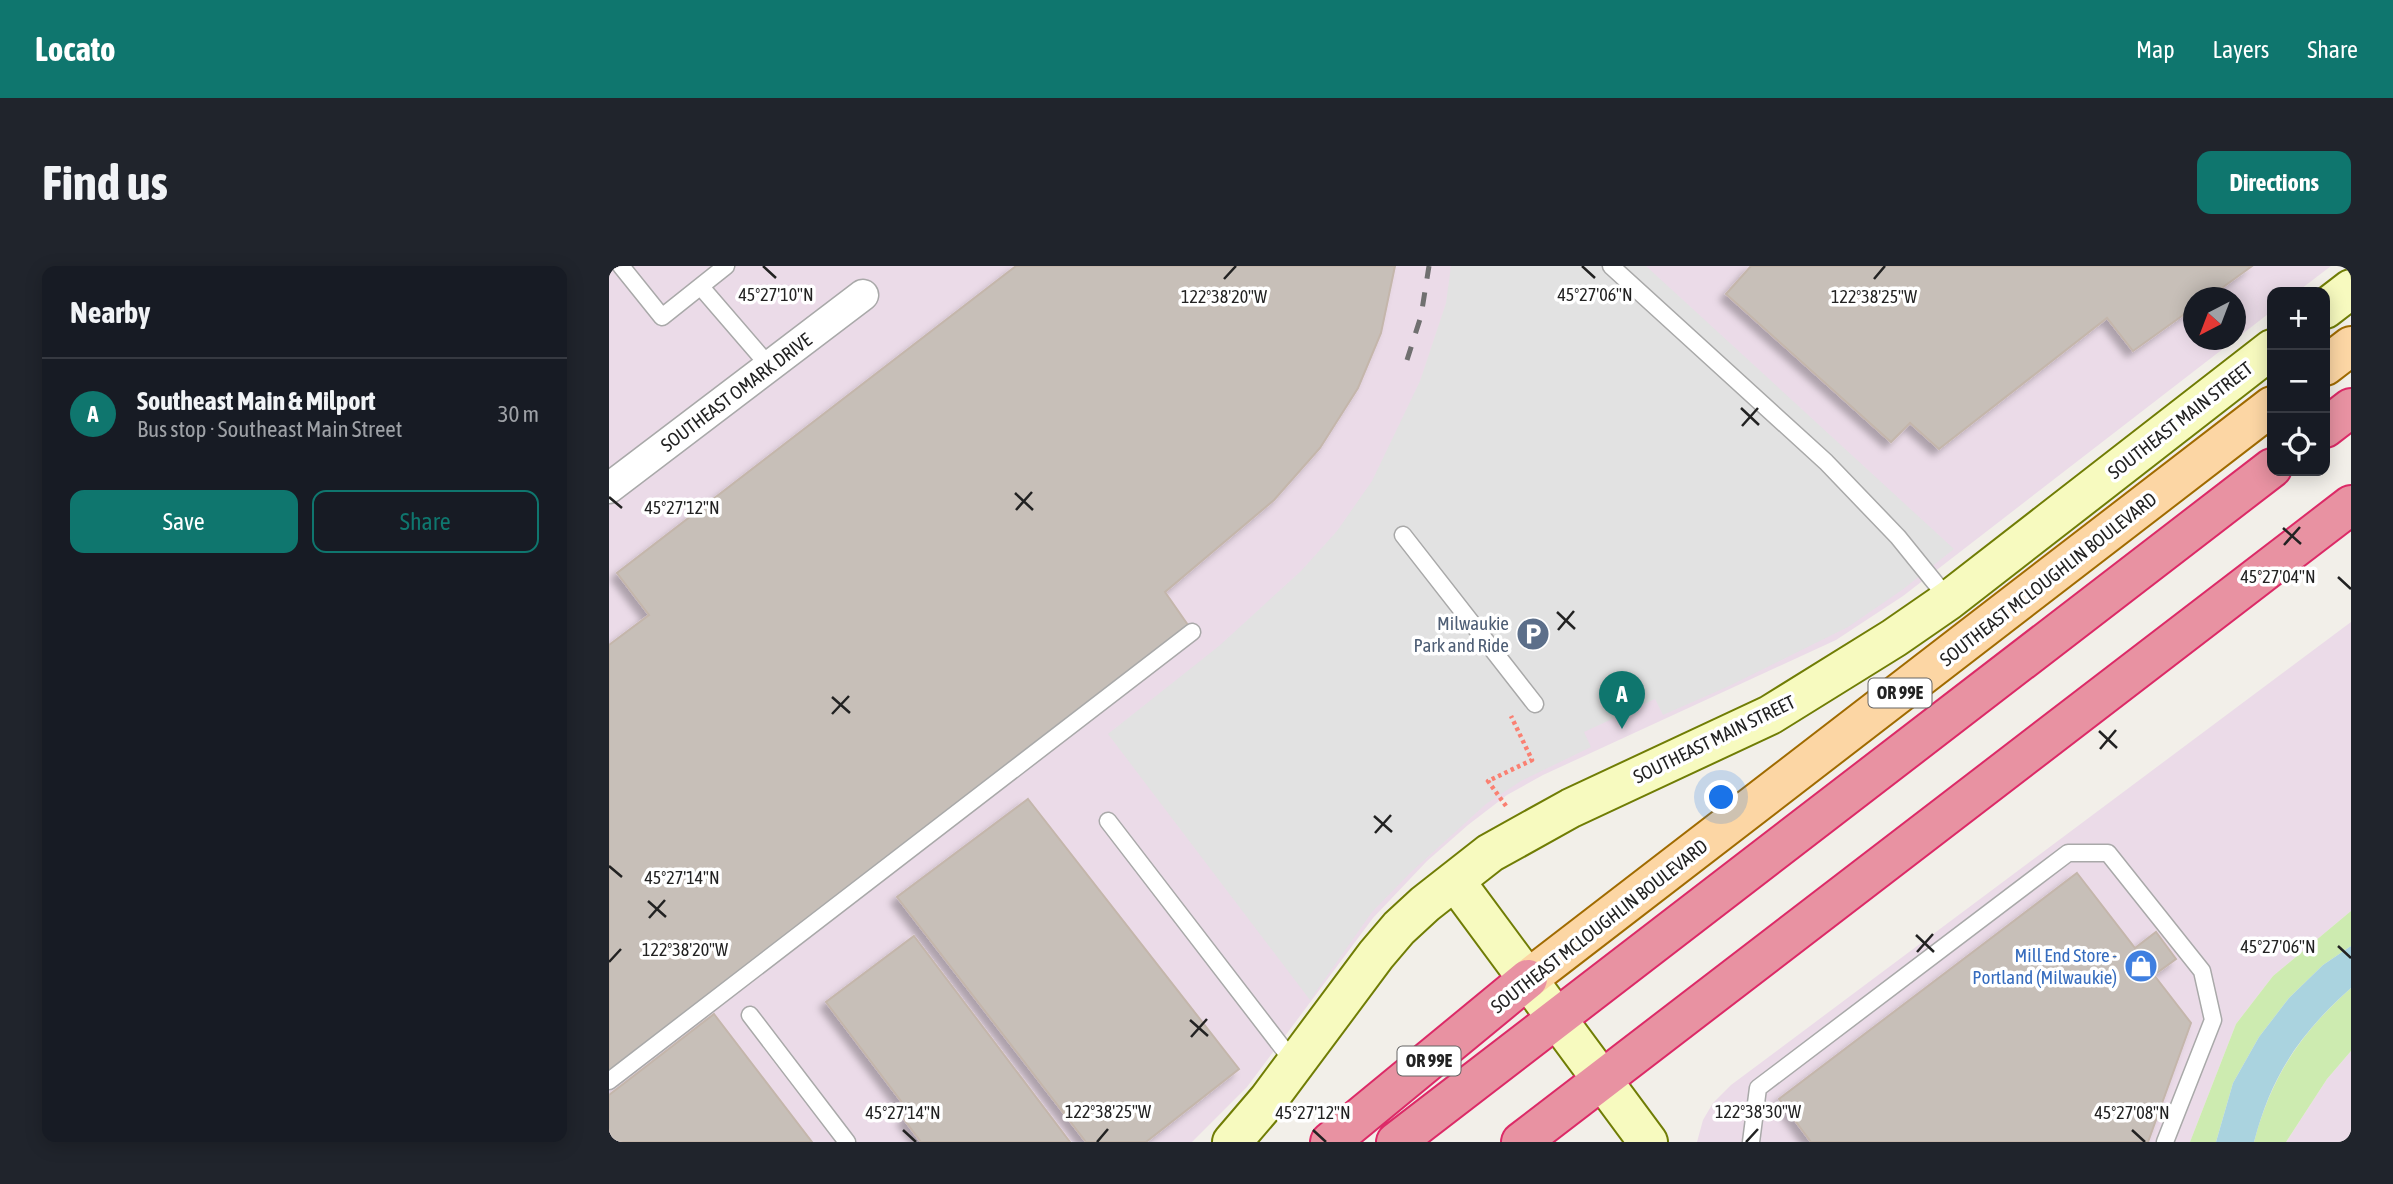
<!DOCTYPE html>
<meta charset="utf-8">
<style>
:root{--surface:#171b24;--page:#20242c;--text:#f1f3f6;--muted:#9ea1a6;--line:#363941;--accent:#0f766e}
body{margin:0;font-family:"Asap Condensed",sans-serif;background:var(--page);color:var(--text)}
.controls{position:absolute;right:21px;top:21px;display:grid;overflow:hidden;border-radius:14px;box-shadow:0 4px 18px #0003}
.controls button{width:63px;height:63px;display:grid;place-items:center;padding:0;border:0;border-bottom:2px solid var(--line);background:var(--surface);color:var(--text);font:35px sans-serif}
.compass{position:absolute;left:1574px;top:21px;width:63px;height:63px;border-radius:50%;background:var(--surface);box-shadow:0 4px 18px #0003;rotate:222deg}
.you{position:absolute;left:1113px;top:532px;width:24px;height:24px;margin:-18px;border:5px solid #fff;border-radius:50%;background:#1a73e8;box-shadow:0 0 0 10px #1a73e833}
.badge{display:grid;place-items:center;width:46px;height:46px;border-radius:50%;background:var(--accent);color:#fff;font-size:23px;font-weight:700}
.pin{position:absolute;translate:-50% -58px;filter:drop-shadow(0 2px 4px #0008)}
.pin::after{content:'';position:absolute;top:37px;width:24px;height:21px;background:inherit;clip-path:polygon(0 0,100% 0,50% 100%)}
.list{margin:0;padding:0;list-style:none}
h2{display:flex;justify-content:space-between;align-items:center;height:91px;margin:0;padding:0 28px;font-size:30px}
h2 small{font-size:23px;font-weight:400;color:var(--muted)}
.list li{display:grid;grid-template-columns:46px 1fr auto;gap:21px;align-items:center;box-sizing:border-box;height:112px;padding:0 28px;border-top:2px solid var(--line)}
.list b{display:block;font-size:26px;white-space:nowrap}
.list p{margin:0;font-size:23px;white-space:nowrap;color:var(--muted)}
.list em{font-size:23px;font-style:normal;color:var(--muted)}
.actions{display:flex;gap:14px;padding:21px 28px}
.actions a{flex:1;padding:16px 0;border:2px solid var(--accent);border-radius:14px;text-align:center;font-size:24px;color:var(--accent)}
.actions .main{background:var(--accent);color:#fff}
.icon{flex:none;width:38px;height:38px;fill:none;stroke:currentColor;stroke-width:2;stroke-linecap:round;stroke-linejoin:round}
.map{position:relative;flex:none;width:1742px;height:876px;overflow:hidden;border-radius:14px}
header{display:flex;align-items:center;gap:42px;box-sizing:border-box;height:98px;padding:0 35px;background:var(--accent);color:#fff}
header strong{font-size:33px}
nav{display:flex;gap:38px;margin-inline-start:auto;font-size:24px}
.intro{display:flex;align-items:center;justify-content:space-between;box-sizing:border-box;height:168px;padding:0 42px}
h1{margin:0;font-size:49px}
.button{padding:18px 32px;border-radius:14px;background:var(--accent);color:#fff;font-size:24px;font-weight:700}
main{display:flex;gap:42px;padding:0 42px}
aside{flex:1;background:var(--surface);border-radius:14px;box-shadow:0 4px 18px #0003}
.map>svg:first-child{display:block}
.industrial{fill:#ebdbe8;fill-rule:evenodd}
.grass{fill:#cdebb0}
.parking{fill:#e2e2e2}
.water{fill:#aad3df}
.building{fill:#c7bfb8;stroke:#c4b6ab;stroke-width:2;filter:url(#shadow)}
.lines{fill:none;stroke-linecap:round;stroke-linejoin:round}
.lane-casing{stroke:#a9a9a9;stroke-width:19}
.street-casing{stroke:#a9a9a9;stroke-width:33}
.secondary-casing{stroke:#707d05;stroke-width:42}
.primary-casing{stroke:#a06b00;stroke-width:42}
.highway-casing{stroke:#dc2a67;stroke-width:42}
.path{stroke:#fa8072;stroke-width:4.5;stroke-dasharray:3.5 3.5;stroke-linecap:butt}
.lane{stroke:#fff;stroke-width:16}
.street{stroke:#fff;stroke-width:30}
.secondary{stroke:#f7fabf;stroke-width:38}
.primary{stroke:#fcd6a4;stroke-width:38}
.highway{stroke:#e892a2;stroke-width:38}
.rail{stroke:#707070;stroke-width:5;stroke-dasharray:14 14;stroke-linecap:butt}
.ticks{fill:none;stroke:#222;stroke-width:2.5}
.labels{text-anchor:middle;stroke-width:7;stroke-linejoin:round;paint-order:stroke}
.shield{fill:#fff;stroke:#646464;stroke-width:2}
.shield-label{font-size:18px;font-weight:bold;fill:#222}
.street-label{font-size:19px;fill:#222;stroke:#fff}
.service-label{font-size:19px;fill:#4e5e75;stroke:#fff;text-anchor:end}
.shop-label{font-size:19px;fill:#366cbe;stroke:#fff;text-anchor:end}
.ticks-label{font-size:18px;text-anchor:middle;fill:#222;stroke:#fff;stroke-width:7;stroke-linejoin:round;paint-order:stroke}
</style>
<header>
<strong>Locato</strong>
<nav><a>Map</a><a>Layers</a><a>Share</a></nav>
</header>
<div class="intro"><h1>Find us</h1><a class="button">Directions</a></div>
<main>
<aside>
<h2>Nearby<small></small></h2>
<ul class="list">
<li><span class="badge">A</span><div><b>Southeast Main &amp; Milport</b><p>Bus stop · Southeast Main Street</p></div><em>30 m</em></li>
</ul>
<div class="actions"><a class="main">Save</a><a>Share</a></div>
</aside>
<div class="map">
<svg width="1742" height="876" viewBox="0 0 1742 876">
<defs>
<filter id="shadow"><feDropShadow dx="-6" dy="6" stdDeviation="3.5" flood-color="#0004"/></filter>
</defs>
<rect width="100%" height="100%" fill="#f2efe9"/>
<path class="industrial" d="M 0,0 L 1722,0 L 1688,26 L 1663,26 L 1663,45 L 1294,330 L 1227,374 L 934,509 L 898,529 L 859,559 L 818,595 L 764,652 L 638,821 L 583,876 L 0,876 ZM 1584,32 L 1626,32 L 1626,74 L 1584,74 Z
M 1742,356 L 1742,645 L 1664,710 L 1627,758 L 1581,876 L 1088,876 L 1094,854 L 1104,837 L 1122,819 Z
M 1742,785 L 1742,876 L 1677,876 L 1718,813 Z"/>
<path class="grass" d="M 1742,645 L 1742,680 L 1714,699 L 1680,732 L 1650,771 L 1624,817 L 1607,876 L 1581,876 L 1627,758 L 1664,710 Z
M 1742,722 L 1742,785 L 1718,813 L 1677,876 L 1645,876 C 1662,811 1692,766 1742,722 Z"/>
<path class="parking" d="M 842,0 L 1037,0 L 1345,283 L 1293,324 L 1239,361 L 1120,420 L 1054,449 L 1046,433 L 975,466 L 982,481 L 912,515 L 877,538 L 802,606 L 763,646 L 701,734 L 499,468 L 610,380 L 692,305 L 728,265 L 763,215 L 811,115 L 837,37 Z"/>
<path class="water" d="M 1742,680 L 1742,722 C 1691,767 1662,810 1645,876 L 1607,876 L 1624,817 L 1650,771 L 1680,732 L 1714,699 Z"/>
<path class="building" d="M 407,0 L 786,0 L 772,67 L 749,122 L 711,182 L 665,234 L 556,326 L 579,359 L 0,807 L 0,379 L 40,349 L 8,307 Z
M 1142,0 L 1643,0 L 1599,32 L 1584,32 L 1584,42 L 1524,85 L 1498,52 L 1330,183 L 1301,157 L 1282,176 L 1117,28 Z
M 419,533 L 630,803 L 537,876 L 477,876 L 288,631 Z
M 1468,607 L 1526,682 L 1547,666 L 1567,693 L 1545,709 L 1582,757 L 1539,876 L 1202,876 L 1170,833 Z
M 305,670 L 461,876 L 312,876 L 294,852 L 301,847 L 217,736 Z
M 105,748 L 203,876 L 0,876 L 0,829 Z"/>
<g class="lines">
<defs>
<path id="lane" d="M 12,0 L 53,51 L 117,0
M 1002,0 L 1217,196 L 1289,271 L 1340,334
M 92,21 L 161,101
M 794,269 L 926,438
M 499,555 L 686,798
M 141,749 L 238,876
M 0,815 L 583,366
M 1142,876 L 1149,822 L 1459,587 L 1499,587 L 1593,705 L 1604,754 L 1556,876"/>
<path id="street" d="M 0,222 L 254,29"/>
<path id="secondary" d="M 1716,43 L 1742,23
M 846,615 L 1039,876
M 623,876 L 659,834 L 767,689 L 790,662 L 816,638 L 881,587 L 962,542 L 1161,449 L 1285,372 L 1340,334 L 1663,83"/>
<path id="primary" d="M 1716,100 L 1742,80
M 919,713 L 1663,140"/>
<path id="highway" d="M 1716,162 L 1742,142
M 721,876 L 919,713
M 787,876 L 1663,202
M 912,876 L 1742,239"/>
</defs>
<use href="#lane" class="lane-casing"/>
<use href="#street" class="street-casing"/>
<use href="#secondary" class="secondary-casing"/>
<use href="#primary" class="primary-casing"/>
<use href="#highway" class="highway-casing"/>
<path class="path" d="M 897,540 L 879,515 L 923,494 L 902,450"/>
<use href="#lane" class="lane"/>
<use href="#street" class="street"/>
<use href="#secondary" class="secondary"/>
<use href="#primary" class="primary"/>
<use href="#highway" class="highway"/>
<path class="rail" d="M 798,94 L 812,50 L 820,0"/>
</g>
<path class="ticks" d="M 154,0 L 167,12M 973,0 L 986,12M 615,13 L 627,0M 1265,13 L 1276,0M 1132,142 L 1150,159M 1133,160 L 1149,142M 406,227 L 424,244M 0,231 L 13,242M 407,244 L 423,226M 1674,262 L 1692,278M 1675,279 L 1691,261M 1729,311 L 1742,323M 948,346 L 966,363M 949,364 L 965,345M 223,431 L 241,447M 223,448 L 240,430M 1490,465 L 1508,482M 1491,483 L 1507,464M 765,550 L 783,566M 766,567 L 782,549M 0,600 L 13,611M 39,635 L 57,651M 40,652 L 56,634M 1307,669 L 1325,686M 1729,680 L 1742,692M 1308,686 L 1324,668M 0,696 L 12,683M 581,754 L 599,770M 582,771 L 598,753M 294,864 L 307,876M 704,864 L 717,876M 1523,864 L 1536,876M 488,876 L 499,863M 1137,876 L 1149,863"/>
<defs>
<symbol id="parking-disc" viewBox="-11 -11 22 22"><circle r="9.5" fill="#5c6f8a" stroke="#fff"/><path d="M-3.5-5.5H1a3.5 3.5 0 0 1 0 7H-1V5.5H-3.5ZM-1-3.4V-.6H.8a1.4 1.4 0 0 0 0-2.8Z" fill="#fff"/></symbol>
<symbol id="shop-disc" viewBox="-11 -11 22 22"><circle r="9.5" fill="#3f7fe0" stroke="#fff"/><path d="M-5-2.5h2.3a2.7 3.5 0 0 1 5.4 0H5L5.5 6h-11ZM-1.5-2.5h3a1.5 2.3 0 0 0-3 0Z" fill="#fff"/></symbol>
</defs>
<g fill-rule="evenodd">
<use href="#parking-disc" x="905" y="349" width="38" height="38"/>
<use href="#shop-disc" x="1513" y="681" width="38" height="38"/>
</g>
<g class="labels">
<g class="shield">
<rect x="1259.5" y="412.5" width="63" height="29" rx="5"/>
<rect x="788.5" y="780.5" width="63" height="29" rx="5"/>
</g>
<g class="shield-label">
<text x="1291" y="433">OR 99E</text>
<text x="820" y="801">OR 99E</text>
</g>
<g class="street-label">
<text transform="translate(127 126) rotate(-37)" y="7">SOUTHEAST OMARK DRIVE</text>
<text transform="translate(1571 154) rotate(-38)" y="7">SOUTHEAST MAIN STREET</text>
<text transform="translate(1439 313) rotate(-38)" y="7">SOUTHEAST MCLOUGHLIN BOULEVARD</text>
<text transform="translate(1105 473) rotate(-26)" y="7">SOUTHEAST MAIN STREET</text>
<text transform="translate(990 660) rotate(-38)" y="7">SOUTHEAST MCLOUGHLIN BOULEVARD</text>
</g>
<g class="service-label">
<text x="900" y="364">Milwaukie<tspan x="900" dy="22">Park and Ride</tspan></text>
</g>
<g class="shop-label">
<text x="1508" y="696">Mill End Store -<tspan x="1508" dy="22">Portland (Milwaukie)</tspan></text>
</g>
</g>
<g class="ticks-label">
<text x="167" y="35">45°27'10"N</text>
<text x="986" y="35">45°27'06"N</text>
<text x="615" y="37">122°38'20"W</text>
<text x="1265" y="37">122°38'25"W</text>
<text x="73" y="248">45°27'12"N</text>
<text x="1669" y="317">45°27'04"N</text>
<text x="73" y="618">45°27'14"N</text>
<text x="1669" y="687">45°27'06"N</text>
<text x="76" y="690">122°38'20"W</text>
<text x="499" y="852">122°38'25"W</text>
<text x="1149" y="852">122°38'30"W</text>
<text x="294" y="853">45°27'14"N</text>
<text x="704" y="853">45°27'12"N</text>
<text x="1523" y="853">45°27'08"N</text>
</g>
</svg>
<div class="controls">
<button>+</button>
<button>−</button>
<button><svg class="icon" aria-label="locate" viewBox="0 0 24 24"><circle cx="12" cy="12" r="6"/><path d="M12 2v4M12 18v4M2 12h4M18 12h4"/></svg></button>
</div>
<svg class="compass" viewBox="-18 -18 36 36"><path d="M0-13l5 13h-10z" fill="#e53935"/><path d="M0 13l5-13h-10z" fill="#9ea1a6"/></svg>
<div class="you"></div>
<div class="pin badge" style="left:1013px;top:463px">A</div>
</div>
</main>
